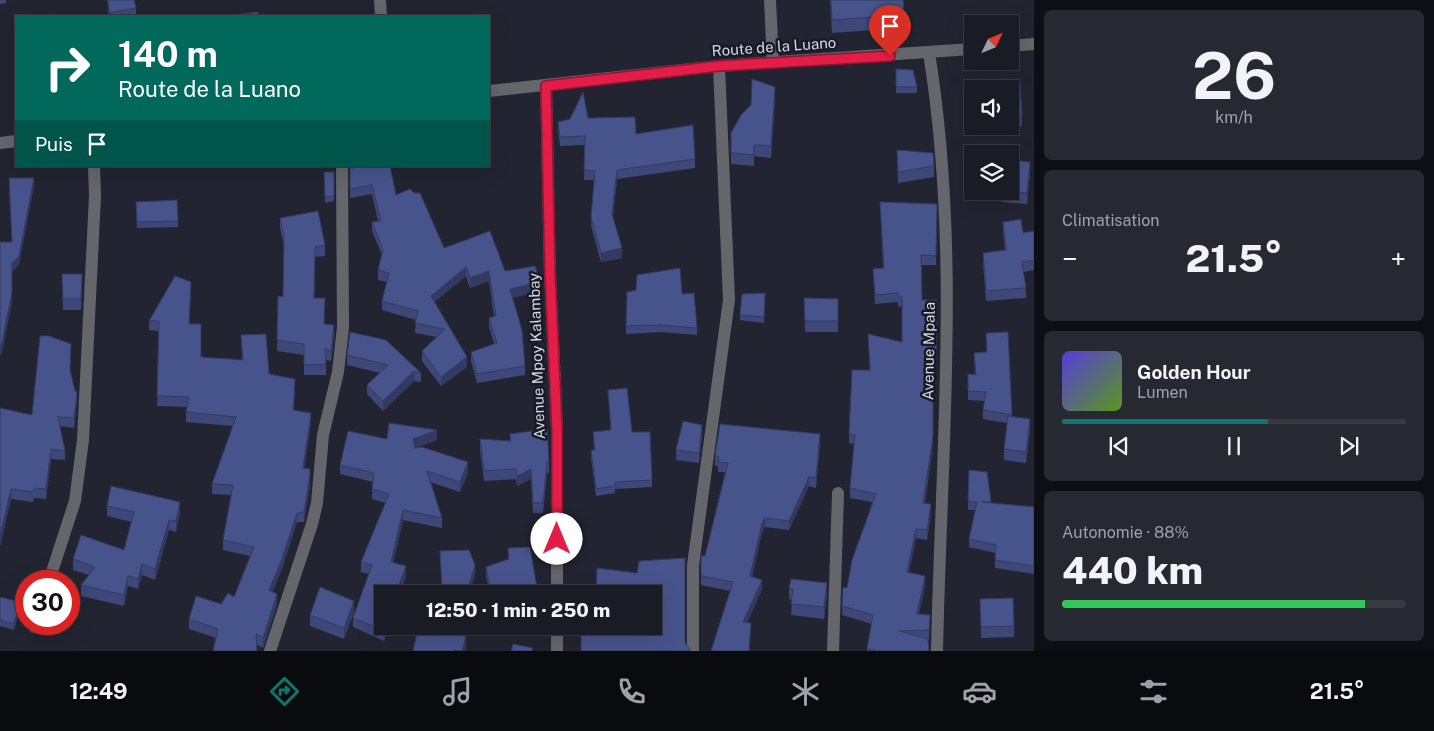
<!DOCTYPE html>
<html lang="fr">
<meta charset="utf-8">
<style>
body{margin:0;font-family:"Public Sans",sans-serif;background:#272932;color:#f1f3f6;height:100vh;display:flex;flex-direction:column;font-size:19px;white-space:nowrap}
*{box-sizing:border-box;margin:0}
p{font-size:16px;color:#9fa1a7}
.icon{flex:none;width:28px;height:28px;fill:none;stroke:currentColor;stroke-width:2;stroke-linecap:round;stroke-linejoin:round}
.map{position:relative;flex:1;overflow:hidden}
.panel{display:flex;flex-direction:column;gap:10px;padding:10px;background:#0e0f14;width:400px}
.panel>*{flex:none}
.guide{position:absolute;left:15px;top:15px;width:475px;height:152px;border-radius:0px;box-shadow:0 5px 20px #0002,0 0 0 1px #383a42;background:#00695c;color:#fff;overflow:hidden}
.needle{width:32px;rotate:47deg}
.fabs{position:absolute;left:964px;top:15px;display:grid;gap:10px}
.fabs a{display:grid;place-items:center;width:55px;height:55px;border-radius:0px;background:#1a1c25;box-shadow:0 5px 20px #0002,0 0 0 1px #383a42;font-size:25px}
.speed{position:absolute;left:15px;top:570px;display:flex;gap:10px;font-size:25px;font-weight:700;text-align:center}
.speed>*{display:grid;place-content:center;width:65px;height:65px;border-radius:50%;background:#1a1c25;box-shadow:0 5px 20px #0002,0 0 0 1px #383a42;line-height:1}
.speed .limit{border:8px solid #d22;background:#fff;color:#111}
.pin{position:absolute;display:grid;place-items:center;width:42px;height:42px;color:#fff;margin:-51px -21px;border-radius:50% 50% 50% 0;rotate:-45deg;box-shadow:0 0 5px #0007}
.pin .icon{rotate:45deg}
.me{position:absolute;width:55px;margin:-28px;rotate:0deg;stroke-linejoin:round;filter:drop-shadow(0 0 4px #0008)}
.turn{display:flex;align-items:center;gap:18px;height:105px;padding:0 20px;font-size:22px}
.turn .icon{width:65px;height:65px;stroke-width:2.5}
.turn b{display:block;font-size:35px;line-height:42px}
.then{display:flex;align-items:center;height:48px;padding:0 20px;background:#0003;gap:10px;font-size:19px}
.big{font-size:38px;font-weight:800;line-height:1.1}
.panel .card{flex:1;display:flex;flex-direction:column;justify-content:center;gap:8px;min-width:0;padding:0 18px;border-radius:8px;background:#272932}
.panel .dial{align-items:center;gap:0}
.dial b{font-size:65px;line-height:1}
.song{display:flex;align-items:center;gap:15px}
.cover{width:60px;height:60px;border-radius:8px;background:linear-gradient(135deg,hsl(250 70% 55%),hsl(90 70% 35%))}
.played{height:5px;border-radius:2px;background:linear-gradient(90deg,#0f766e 60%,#383a42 60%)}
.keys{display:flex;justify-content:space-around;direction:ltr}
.heat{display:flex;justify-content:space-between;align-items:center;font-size:28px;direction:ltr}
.charge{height:8px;border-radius:4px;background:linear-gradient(90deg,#34c759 88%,#383a42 0)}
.trip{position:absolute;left:374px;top:585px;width:288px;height:50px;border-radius:0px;background:#1a1c25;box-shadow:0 5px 20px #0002,0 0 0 1px #383a42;font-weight:800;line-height:50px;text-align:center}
.tabs{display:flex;height:80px;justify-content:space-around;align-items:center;background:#0a0b0f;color:#9fa1a7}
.tabs .icon{width:35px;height:35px}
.tabs .selected{color:#0f766e}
.tabs b{font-size:22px;color:#f1f3f6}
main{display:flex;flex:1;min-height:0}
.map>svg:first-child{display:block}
</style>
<main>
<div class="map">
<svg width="1034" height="651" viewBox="0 0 1034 651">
<rect width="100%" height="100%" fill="#222531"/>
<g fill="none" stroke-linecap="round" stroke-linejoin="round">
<path stroke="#64666c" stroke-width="12" d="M380,0L381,16
M770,0L773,63
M1010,46L1034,44
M929,53C961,250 941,452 937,651
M546,86L550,274L557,429V594
M489,91L719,66L972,49
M0,143L16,141
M49,581L75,501L83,440L95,196L94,166
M557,626V651
M34,627L35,624
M270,651L312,524L317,503L323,435L338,372L343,327L342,166
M693,651V565L729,300L719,66
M833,651L838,493"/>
</g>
<path fill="#3d4778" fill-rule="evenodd" d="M0,0H6V3L0,4Z
M107,0H134L136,8V14L121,16H109Z
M830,0H903L904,22L889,23L888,29L832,33Z
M896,69L917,87V93H896Z
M981,81V85L1020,84L1022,126L968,130L964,92V83ZM972,89H1010V126H972Z
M775,98L771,158L754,156V166L731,164V133Z
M588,118L636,134L695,159V168L617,179L613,216L622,258L601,262L591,226L594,180H584L585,145L560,146L558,131V122Z
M897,150L934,166V177L898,183Z
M352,166H390L396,195L444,248L505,271L540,291L512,298L525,366V375L477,383L471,361V352L494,344L489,327V318L494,316L489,281L470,288L466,276L434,302L467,367L441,386L422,361V351L437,337L415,333L416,320L382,310V301L387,282L378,280V270L382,255L372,231V222L378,221L372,194L350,198V168H352Z
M334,172V201L325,203L324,178Z
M1030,173L1027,204L1002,202V191H1010Z
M880,202L937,204L936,265H921L922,300L936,363L928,398L933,445L925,503L931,513L927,540L916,538L909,572L925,585L919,614L930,615L929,640H928L929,651H867L872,624L842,615L843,587L847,588L872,502L850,498V488L854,444L849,443V434L869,370L902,342V306L898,307V302L875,304L873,269L883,268Z
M136,208L178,221V227L137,228Z
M280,218L325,245V256L315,257L314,298L324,324L334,336L331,361L326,360V375H304V355L277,351L278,296L283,297L284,246L280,228Z
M1003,222L1023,233L1034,231V270L1023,272L1026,288V298L986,301L983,263V253L1005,250L1003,232Z
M62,274L82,285L81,310H63Z
M191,291L189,324L201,357L242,360L241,335L269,374L295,389L294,410L311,422L304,469L310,485L304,522H297L282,569L272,592L277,604L263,648L256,644L216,638L189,629V619L221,604L234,597L250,556L223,550V540L231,495L212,494V484L233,426L186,422V412L187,407L157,406L159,331L149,330V321Z
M765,293L764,323L740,320V315Z
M682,294L697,328V335L661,332L626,334V326Z
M804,298L838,299V332H805Z
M1008,332L1012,417L1030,431L1026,463L1004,460V449L1007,423L983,419V410L985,401L968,400V374L975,375L974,353L986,352Z
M347,355L421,373V382L414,381L383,411L367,394V385L380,373L347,365Z
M70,371L77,401L74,428L60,426L65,451V460L51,459L46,499L34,498L33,502L11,499L0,546V408L32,415Z
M608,390L632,432L652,480V487L615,489V493L596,496L591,458V450H594L593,432L611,430Z
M510,434L549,462V473H547L543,513H533L531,479L517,486L516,479L484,481L480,450V439L510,441Z
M702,435L699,463L676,460V450Z
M387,439L437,440L415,448L468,472L460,492L430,482L442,518V528L403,520L393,563L406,576L384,641L353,627V618L369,574L361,572V562L386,503L372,499V489L373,482L340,474V465Z
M820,443L816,488L809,486L789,530L765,527L762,532L752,577L762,589L747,623L751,633L730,591L701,585V556H705L725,472H718V466H715V456Z
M969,470L987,472L991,503L1034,507V574L995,568V553L969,547V539L975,510H968Z
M107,506L180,513L176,532L169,530L155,580L142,575L138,589L128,586L124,606L81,596V585L89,575L73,570V559L124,550L132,522L107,516Z
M508,548L538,594H490L486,576V567L508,559Z
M440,551L475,575L469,594H442Z
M789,588L827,594L824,619L791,615L792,600L789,599Z
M0,597L20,608L14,630L0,626Z
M980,599L1014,626V637L981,638Z
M354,612L344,639L310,626V615Z"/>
<path fill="#323a61" d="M889,10V23L888,29V16Z
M775,87V98L771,158V146Z
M1030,162V173L1027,204V193Z
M617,170V179L612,223V214Z
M34,178V187L19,265L12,272V263Z
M622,248V258L601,262V253Z
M466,267V276L431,305V296Z
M489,271V281L470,288V278Z
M540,282V291L510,298V289Z
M12,292V302L2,353L0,356V346Z
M937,300L936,363L926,408V398Z
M334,325V336L331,361V351Z
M467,357V367L441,386V377Z
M414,371V381L383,411V401Z
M77,392V401L74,428V418Z
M933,399V445L923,512V503Z
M311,413V422L303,478V468Z
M1030,419V431L1026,463V452Z
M702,425V435L699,463V453Z
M437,430V440L413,449V439Z
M820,434V443L816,488V478Z
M51,449V459L46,499V489Z
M468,462V472L460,492V482Z
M547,462V473L543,513V503Z
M531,469V479L517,486V476Z
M310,475V485L304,522V512Z
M809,477V486L789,530V521Z
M11,489V499L0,546V536Z
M180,502V513L176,532V521Z
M931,504V513L927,540V530Z
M403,510V520L391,572V562Z
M297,513V522L282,569L269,600V590Z
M765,518V527L762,532L750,586V576L762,523Z
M169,520V530L155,580V569Z
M916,529V538L907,581V572Z
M142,564V575L138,589V579Z
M475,565V575L469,594H466Z
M406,566V576L400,594H396Z
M128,576V586L124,606V595Z
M925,576V585L917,623V614Z
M762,580V589L743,631V622Z
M827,583V594L824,619V607Z
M277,594V604L263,648V638Z
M354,601V612L344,639V628Z
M20,602V608L14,630V624Z
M385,626H389L384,641V631Z
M457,626H460L456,642V632Z
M466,637V647L465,651H462Z"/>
<path fill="#47538b" stroke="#323a61" d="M108,0H134L136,8L109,13Z
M831,0H903L904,9L889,10L888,16L832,20Z
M258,12V16H226Z
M54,14L55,16H41Z
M896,69L913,70L917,87H896Z
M752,79L775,87L771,146L754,145V155L731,153V133L741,115L751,105Z
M981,81V85L1020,84L1022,116L1010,117V89H972V120H968L964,83Z
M583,92L588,118L635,117L636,134L693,125L695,159L617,170L612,214L622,248L601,253L591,217L595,171L584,170L585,136L560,137L558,122L570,119Z
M897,150L933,153L934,166L898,172Z
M1010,160L1030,162L1027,193L1008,191H1010Z
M353,166H390L396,195L410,189L414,193H420L444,248L490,231L505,271L535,266L540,282L510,289L522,330L525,366L477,374L471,352L497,343L489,318L496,316L489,271L470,278L466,267L431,296L467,357L441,377L422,351L445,329L415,323L418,311L382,301L389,273L378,270L383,250L372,222L381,221L372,185L350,189V168H354Z
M324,172H334V196L325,197Z
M9,178H34L19,256L12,263V292L2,343L0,346V242H12Z
M177,200L178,221L137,222L136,202Z
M880,202L937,204L936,256L921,255L922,300H937L936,354L926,398L933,399V436L923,503L931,504L927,530L916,529L907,572L925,576L917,614L930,615L929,630L899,631L928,639L929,651H875V650L867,649L873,615L842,606L843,587L847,588L852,560L876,494L850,488L855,435L849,434L852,370H870L868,334L902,342V297H898V293L875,295L873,269L884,268Z
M318,211L325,245L315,247L314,298H325L324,324L334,325L331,351L325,349L326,364L304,365V344L277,340L278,296L283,297L284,236L280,218Z
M1021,219L1023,233L1034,231V260L1022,262L1026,288L986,291L983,253L1006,250L1003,222Z
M680,268L682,294L694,293L697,328L661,325L626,326L627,292L636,290L637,275Z
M62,274H82L81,299H63Z
M175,276L191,282L189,324H201V357L243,360L241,335L266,334L269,374L295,379L293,410L311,413L303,468L310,469V475L304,512L297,513L282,559L269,590L277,594L263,638L256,634L257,651H213L218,629L189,619L196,596L221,604L228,593L234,597L254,547L223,540L233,485L212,484L236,417L186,412L189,397L157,396L159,321H149Z
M765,293L764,317L740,315L742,294Z
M804,298L838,299V321H805Z
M350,332L386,340L421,373L414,371L383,401L367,385L388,365L347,355Z
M1008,332L1012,415L983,410L986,392L968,391V374L976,375L974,353L987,352L986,333Z
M40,336H49L71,344L70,370L75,391L77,392L74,418L58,417L65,451L51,449L46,489L34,488L33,492L11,489L0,536V408L32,415Z
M627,388L632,432H650L652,480L615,482V486L596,489L591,450H595L593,432L611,430L608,390Z
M1008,416L1030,419L1026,452L1004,449Z
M683,421L702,425L699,453L676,450Z
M389,423L437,430L413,439L415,448L422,447L468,462L460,482L427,471L442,518L403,510L391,562L406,566L396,594H382V626H385L384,631L353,618L372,565L361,562L389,494L372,489L374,473L340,465L348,431L387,439Z
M720,424L820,434L816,478L809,477L789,521L765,518L762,523L750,576L762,580L743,622L751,623L749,651H711L733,582L701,576V556H705L728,463L718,462L719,457L715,456Z
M547,429L549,462H547L543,503H533L531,469L517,476L516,469L484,471L480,439L511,441L510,434Z
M969,470L987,472L991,502H982L1034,507V566L995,560L996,545L969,539L977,502H968Z
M111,486L180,502L176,521L169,520L155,569L142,564L138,579L128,576L124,595L81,585L95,567L73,559L81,535L124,550L134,512L107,506Z
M530,547L538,594H491L486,567L509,559L508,548Z
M469,550L475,565L466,594H446L447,590L442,589L440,551Z
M685,558V642L690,650V651H581V633L592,636L593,626H652V594H596L597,568L637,573L639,561Z
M791,579L827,583L824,607L791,604L793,589L789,588Z
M320,587L354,601L344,628L310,615Z
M0,597L20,602L14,624L0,620Z
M1013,598L1014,626L981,627L980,599Z
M439,626H457L456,632L466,637L462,651L455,650V651H413L418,629L433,636L434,631L438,632Z
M513,644L533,648L532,651H511Z"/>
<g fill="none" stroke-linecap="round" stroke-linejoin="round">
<g stroke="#92132f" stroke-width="12">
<path id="route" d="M557,539V429L550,274L546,86L719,66L890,56"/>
</g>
<use href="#route" stroke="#e11d48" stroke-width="9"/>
</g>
<g text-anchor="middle" stroke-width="5" stroke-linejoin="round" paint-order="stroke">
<g font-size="15" fill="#d6d8e0" stroke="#181b27">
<text transform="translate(774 47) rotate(-4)" y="5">Route de la Luano</text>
<text transform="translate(929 351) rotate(-89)" y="5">Avenue Mpala</text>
<text transform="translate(537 356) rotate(-92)" y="5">Avenue Mpoy Kalambay</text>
</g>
</g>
</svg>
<div class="fabs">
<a><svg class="needle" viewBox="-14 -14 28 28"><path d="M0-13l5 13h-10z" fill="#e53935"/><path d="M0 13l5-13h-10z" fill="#9fa1a7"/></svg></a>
<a><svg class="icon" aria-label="sound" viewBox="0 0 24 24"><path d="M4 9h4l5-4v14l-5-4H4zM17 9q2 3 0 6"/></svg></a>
<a><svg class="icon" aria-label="layers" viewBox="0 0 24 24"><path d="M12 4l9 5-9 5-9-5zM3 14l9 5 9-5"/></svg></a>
</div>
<div class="speed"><div class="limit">30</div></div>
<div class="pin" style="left:890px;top:56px;background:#d93025"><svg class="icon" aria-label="arrive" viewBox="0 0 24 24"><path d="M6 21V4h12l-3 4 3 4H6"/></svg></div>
<svg class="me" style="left:557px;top:539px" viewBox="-20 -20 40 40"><circle r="19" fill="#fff"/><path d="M0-13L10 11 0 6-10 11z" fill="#e11d48"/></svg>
<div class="trip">12:50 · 1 min · 250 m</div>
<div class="guide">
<div class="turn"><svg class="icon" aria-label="right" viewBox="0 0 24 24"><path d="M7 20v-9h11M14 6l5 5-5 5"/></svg><div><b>140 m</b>Route de la Luano</div></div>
<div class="then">Puis<svg class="icon" aria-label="arrive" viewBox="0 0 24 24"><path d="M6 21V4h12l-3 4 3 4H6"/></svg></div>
</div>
</div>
<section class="panel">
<div class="card dial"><b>26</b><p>km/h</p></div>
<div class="card"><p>Climatisation</p>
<div class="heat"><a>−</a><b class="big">21.5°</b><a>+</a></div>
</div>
<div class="card">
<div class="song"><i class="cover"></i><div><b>Golden Hour</b><p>Lumen</p></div></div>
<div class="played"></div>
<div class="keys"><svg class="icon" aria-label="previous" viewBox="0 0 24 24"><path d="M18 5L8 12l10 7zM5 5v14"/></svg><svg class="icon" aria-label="pause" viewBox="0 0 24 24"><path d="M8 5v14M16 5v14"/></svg><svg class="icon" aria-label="next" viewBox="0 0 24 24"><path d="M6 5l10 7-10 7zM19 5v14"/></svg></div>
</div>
<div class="card"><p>Autonomie · 88%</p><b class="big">440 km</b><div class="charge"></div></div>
</section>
</main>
<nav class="tabs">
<b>12:49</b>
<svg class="icon selected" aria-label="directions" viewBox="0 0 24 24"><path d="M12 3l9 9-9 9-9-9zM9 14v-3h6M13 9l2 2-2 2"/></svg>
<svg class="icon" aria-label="music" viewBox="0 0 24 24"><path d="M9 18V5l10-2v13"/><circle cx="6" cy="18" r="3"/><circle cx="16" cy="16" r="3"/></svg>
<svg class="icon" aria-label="phone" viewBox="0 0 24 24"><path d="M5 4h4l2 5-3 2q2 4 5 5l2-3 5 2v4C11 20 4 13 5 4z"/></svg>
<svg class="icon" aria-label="climate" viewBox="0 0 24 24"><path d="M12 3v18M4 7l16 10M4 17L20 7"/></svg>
<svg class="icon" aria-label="car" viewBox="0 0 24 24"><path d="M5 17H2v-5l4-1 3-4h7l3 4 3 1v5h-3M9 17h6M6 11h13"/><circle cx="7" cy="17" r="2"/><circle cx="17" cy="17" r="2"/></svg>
<svg class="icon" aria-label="filters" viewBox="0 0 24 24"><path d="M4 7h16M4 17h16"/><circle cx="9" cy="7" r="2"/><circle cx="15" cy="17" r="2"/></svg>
<b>21.5°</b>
</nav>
